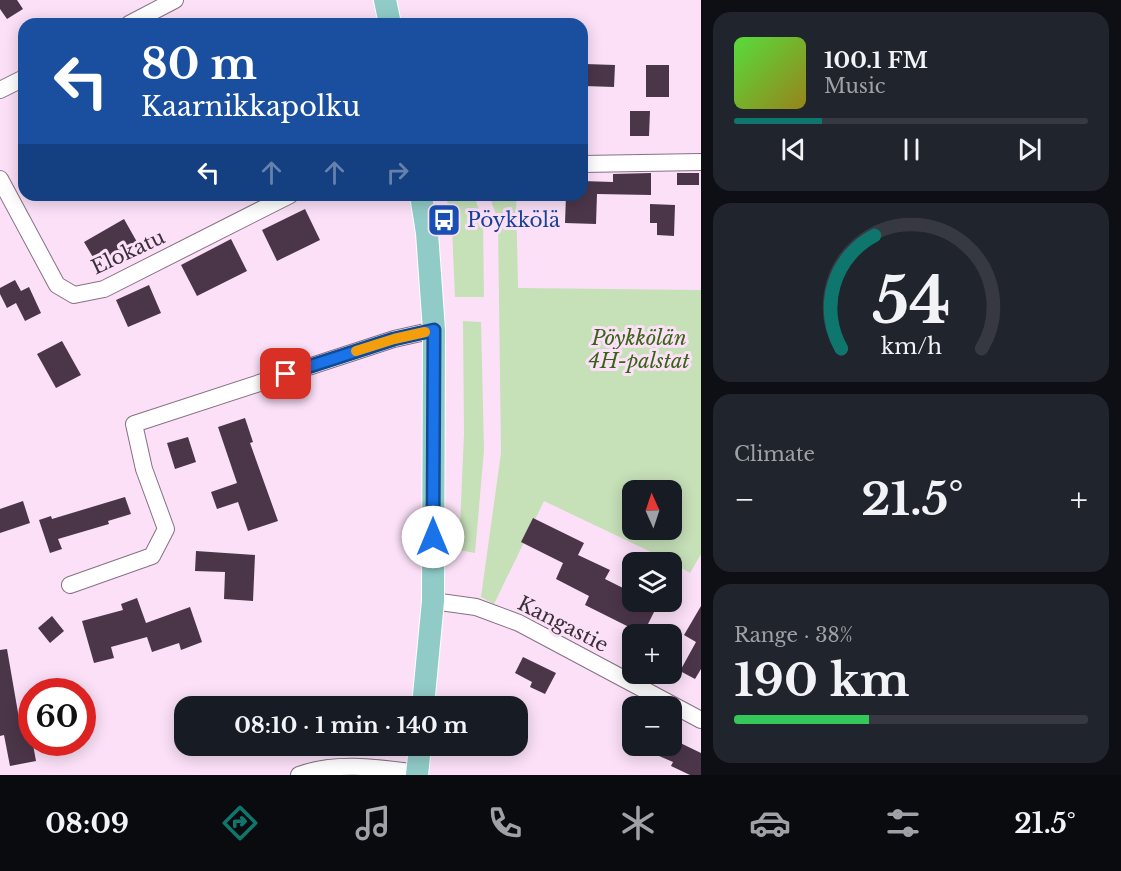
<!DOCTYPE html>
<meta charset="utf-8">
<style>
body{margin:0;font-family:"Libre Baskerville",serif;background:#20242c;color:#f1f3f6;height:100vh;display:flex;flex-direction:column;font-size:22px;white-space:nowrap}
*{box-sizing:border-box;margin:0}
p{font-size:20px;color:#9ea1a6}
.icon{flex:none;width:33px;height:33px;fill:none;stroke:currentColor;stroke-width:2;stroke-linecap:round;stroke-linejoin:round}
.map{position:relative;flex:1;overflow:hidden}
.panel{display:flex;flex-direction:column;gap:12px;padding:12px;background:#0d0f14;width:420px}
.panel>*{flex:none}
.hud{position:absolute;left:18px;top:18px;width:570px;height:183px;border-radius:18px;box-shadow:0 3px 15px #0003;background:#1a4fa0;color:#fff;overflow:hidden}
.needle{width:39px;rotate:357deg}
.tools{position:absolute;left:622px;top:480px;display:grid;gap:12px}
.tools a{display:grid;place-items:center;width:60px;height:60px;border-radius:12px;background:#171b24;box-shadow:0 3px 15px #0003;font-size:30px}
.speed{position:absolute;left:18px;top:678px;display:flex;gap:12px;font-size:30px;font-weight:700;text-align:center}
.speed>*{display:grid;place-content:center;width:78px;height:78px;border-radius:50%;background:#171b24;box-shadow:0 3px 15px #0003;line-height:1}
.speed .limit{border:9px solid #d22;background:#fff;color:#111}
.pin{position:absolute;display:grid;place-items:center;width:51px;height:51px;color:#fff;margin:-26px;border-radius:12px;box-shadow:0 3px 9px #0006}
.me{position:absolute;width:66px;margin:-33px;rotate:0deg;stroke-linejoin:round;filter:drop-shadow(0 0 4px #0008)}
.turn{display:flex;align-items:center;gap:21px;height:126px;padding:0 24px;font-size:27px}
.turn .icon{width:78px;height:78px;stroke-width:2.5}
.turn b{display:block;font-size:42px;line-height:51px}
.lanes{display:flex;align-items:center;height:57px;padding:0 24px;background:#0003;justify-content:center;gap:30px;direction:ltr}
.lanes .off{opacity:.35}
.big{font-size:45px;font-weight:700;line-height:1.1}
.panel .card{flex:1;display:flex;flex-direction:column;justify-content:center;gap:9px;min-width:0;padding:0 21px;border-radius:18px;background:#20242c}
.panel .dial{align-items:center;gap:0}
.dial svg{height:156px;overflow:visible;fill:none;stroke:#363941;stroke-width:7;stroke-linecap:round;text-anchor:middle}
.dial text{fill:#f1f3f6;stroke:none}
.song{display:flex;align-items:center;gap:18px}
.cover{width:72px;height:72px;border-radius:9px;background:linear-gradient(135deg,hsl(110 70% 55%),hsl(50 70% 35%))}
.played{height:6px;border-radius:3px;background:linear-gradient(90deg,#0f766e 25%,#363941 25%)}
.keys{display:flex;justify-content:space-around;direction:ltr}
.heat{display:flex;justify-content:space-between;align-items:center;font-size:33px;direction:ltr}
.charge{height:9px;border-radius:4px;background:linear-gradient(90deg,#34c759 38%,#363941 0)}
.trip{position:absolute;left:174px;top:696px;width:354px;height:60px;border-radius:18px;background:#171b24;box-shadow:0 3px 15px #0003;font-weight:700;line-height:60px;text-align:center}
.menu{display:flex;height:96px;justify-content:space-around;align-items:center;background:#090b0e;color:#9ea1a6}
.menu .icon{width:42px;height:42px}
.menu .active{color:#0f766e}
.menu b{font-size:27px;color:#f1f3f6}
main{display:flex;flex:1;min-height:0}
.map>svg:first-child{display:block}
</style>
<main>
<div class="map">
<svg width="701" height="775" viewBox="0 0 701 775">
<rect width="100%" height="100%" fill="#fbe0f8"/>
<path fill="#c6e0b8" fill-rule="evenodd" d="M446,195H474L483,222L484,297H455L452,228Z
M489,195H516L518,288L701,290V554L690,573L672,562L544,501L494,604L481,597L501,453L498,220ZM633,490H672V530H633Z
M463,321L481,322L484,450L475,553L459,550L464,434Z"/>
<path fill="#4b3649" d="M0,0H17L23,9L7,19L0,9Z
M585,64L615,65L614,87L584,86Z
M646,65H669V97H646Z
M630,111H650L649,136H630Z
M651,173V195L597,194L596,224L565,223L566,195H582V181L613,182V174Z
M677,173H699V185H677Z
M650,204L675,205L674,236L657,235V223H650Z
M305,209L320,240L277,261L262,230Z
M124,219L137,242L97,264L84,242Z
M231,239L247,271L197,296L181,265Z
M15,280L21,291L29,287L41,313L25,321L16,303L7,308L0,294V288Z
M149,285L161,313L128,327L116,300Z
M62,341L81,375L56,388L37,354Z
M245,418L253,442L250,443L278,521L248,531L238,502L217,509L211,492L237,483L218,427Z
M188,437L196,462L175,469L167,443Z
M125,497L131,514L108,521L109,524L58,539L62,549L50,553L39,520L51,516L52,519Z
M23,501L30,523L0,533V509Z
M533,518L584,543L578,555L610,570L605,579L633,593V602H659L643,634L585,605L589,596L556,579L563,563L521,542Z
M196,551L255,555L253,601L224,599L225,572L195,571Z
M137,598L146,623L190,607L202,642L181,650L179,643L152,652L147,637L111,647L114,658L94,663L82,621L123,610L121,604Z
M701,606V669L695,679L680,671L696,642L684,635Z
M52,616L64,631L50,643L38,628Z
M7,649L21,730L30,728L36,761L10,766L4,735L0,736V650Z
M523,657L556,673L545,694L530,687L532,682L515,673Z
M672,739L701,753V775H690L671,766L673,762L636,746H672Z"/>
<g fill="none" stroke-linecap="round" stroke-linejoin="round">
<g stroke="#877085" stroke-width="18">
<path id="minor" d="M129,24L175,0
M0,90L24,78
M582,164L701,162
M0,179L57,285L74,295L104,289L290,195
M70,585L152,556L166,529L144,469L134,424L394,339L434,330
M433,601L476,607L519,623L701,720
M299,775C336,761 380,768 417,773"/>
</g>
<g stroke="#fff" stroke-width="24">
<path id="major" d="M385,0L390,24
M421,195L427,233L434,330L433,601L423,706
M417,775L420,746"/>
</g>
<use href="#minor" stroke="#fff" stroke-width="16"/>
<use href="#major" stroke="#90cbc7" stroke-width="22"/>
</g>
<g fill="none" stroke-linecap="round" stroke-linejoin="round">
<g stroke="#114b97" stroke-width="15">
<path id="route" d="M286,374L394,339L434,330L433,537"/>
</g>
<use href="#route" stroke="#1a73e8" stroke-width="10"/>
<path stroke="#f59e0b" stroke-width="10" d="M356,351L394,339L425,332"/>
</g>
<defs>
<g id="bus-square" transform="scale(1.725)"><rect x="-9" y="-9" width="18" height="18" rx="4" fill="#1a4fb4" stroke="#fbe0f8"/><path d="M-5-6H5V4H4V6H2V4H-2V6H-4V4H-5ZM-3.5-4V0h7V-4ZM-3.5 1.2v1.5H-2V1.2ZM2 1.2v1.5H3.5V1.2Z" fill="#fff"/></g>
</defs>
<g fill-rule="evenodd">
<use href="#bus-square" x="444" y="220"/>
</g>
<g text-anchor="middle" stroke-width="6" stroke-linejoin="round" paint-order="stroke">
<g font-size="20" fill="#164399" stroke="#fbe0f8" text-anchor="start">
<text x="467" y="227">Pöykkölä</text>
</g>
<g font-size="20" fill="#3a3039" stroke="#fbe0f8">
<text transform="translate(128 252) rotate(-25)" y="7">Elokatu</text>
<text transform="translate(563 624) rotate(27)" y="7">Kangastie</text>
</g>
<g font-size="20" font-style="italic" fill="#376415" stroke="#fbe0f8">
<text x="639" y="345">Pöykkölän<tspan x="639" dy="23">4H-palstat</tspan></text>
</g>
</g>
</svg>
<div class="tools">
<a><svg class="needle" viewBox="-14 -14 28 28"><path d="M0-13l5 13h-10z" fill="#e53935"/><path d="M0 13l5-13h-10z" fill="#9ea1a6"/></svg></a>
<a><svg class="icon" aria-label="layers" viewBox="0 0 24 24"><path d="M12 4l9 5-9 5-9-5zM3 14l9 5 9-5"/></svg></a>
<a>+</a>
<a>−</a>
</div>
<div class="speed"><div class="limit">60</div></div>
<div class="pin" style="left:286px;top:374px;background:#d93025"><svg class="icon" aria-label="arrive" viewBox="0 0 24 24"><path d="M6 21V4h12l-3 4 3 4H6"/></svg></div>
<svg class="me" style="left:433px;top:537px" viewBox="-20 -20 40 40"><circle r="19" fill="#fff"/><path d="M0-13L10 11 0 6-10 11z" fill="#1a73e8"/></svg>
<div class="trip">08:10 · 1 min · 140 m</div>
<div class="hud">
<div class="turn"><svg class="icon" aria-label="left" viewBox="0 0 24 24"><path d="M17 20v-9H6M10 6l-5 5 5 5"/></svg><div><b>80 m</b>Kaarnikkapolku</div></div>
<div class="lanes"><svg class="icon" aria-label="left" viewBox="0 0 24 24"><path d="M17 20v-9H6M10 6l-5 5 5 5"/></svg><svg class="icon off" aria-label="ahead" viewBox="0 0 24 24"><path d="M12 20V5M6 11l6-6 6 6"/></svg><svg class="icon off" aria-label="ahead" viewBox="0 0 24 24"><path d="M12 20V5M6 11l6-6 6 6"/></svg><svg class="icon off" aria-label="right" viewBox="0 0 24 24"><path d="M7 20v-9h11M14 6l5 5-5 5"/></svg></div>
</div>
</div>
<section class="panel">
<div class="card">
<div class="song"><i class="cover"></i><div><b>100.1 FM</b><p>Music</p></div></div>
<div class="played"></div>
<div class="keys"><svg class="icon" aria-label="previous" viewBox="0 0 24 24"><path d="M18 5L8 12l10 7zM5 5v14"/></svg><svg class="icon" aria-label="pause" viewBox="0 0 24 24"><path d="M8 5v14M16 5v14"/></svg><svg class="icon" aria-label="next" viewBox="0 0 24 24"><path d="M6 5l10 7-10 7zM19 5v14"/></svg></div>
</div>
<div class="card dial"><svg viewBox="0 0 100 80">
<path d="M14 69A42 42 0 1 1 86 69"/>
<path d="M14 69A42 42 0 0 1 31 11" stroke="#0f766e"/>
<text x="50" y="56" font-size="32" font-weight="700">54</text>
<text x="50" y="72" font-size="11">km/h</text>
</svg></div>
<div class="card"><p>Climate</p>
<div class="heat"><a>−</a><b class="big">21.5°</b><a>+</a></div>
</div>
<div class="card"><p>Range · 38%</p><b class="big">190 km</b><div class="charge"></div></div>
</section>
</main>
<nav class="menu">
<b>08:09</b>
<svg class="icon active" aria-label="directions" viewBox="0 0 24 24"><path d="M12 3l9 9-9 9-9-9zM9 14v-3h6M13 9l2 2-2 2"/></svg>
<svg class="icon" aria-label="music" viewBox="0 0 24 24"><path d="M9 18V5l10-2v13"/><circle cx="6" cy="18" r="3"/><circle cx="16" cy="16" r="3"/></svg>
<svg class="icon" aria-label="phone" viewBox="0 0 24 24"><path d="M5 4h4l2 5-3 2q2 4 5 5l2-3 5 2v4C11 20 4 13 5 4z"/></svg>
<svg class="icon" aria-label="climate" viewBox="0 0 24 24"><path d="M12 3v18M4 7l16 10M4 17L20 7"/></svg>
<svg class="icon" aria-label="car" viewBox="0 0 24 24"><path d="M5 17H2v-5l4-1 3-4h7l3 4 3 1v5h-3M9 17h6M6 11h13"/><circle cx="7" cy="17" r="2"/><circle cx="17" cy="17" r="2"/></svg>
<svg class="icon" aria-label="filters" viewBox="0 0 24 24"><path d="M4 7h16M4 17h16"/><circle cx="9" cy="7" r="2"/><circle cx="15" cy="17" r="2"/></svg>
<b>21.5°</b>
</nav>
